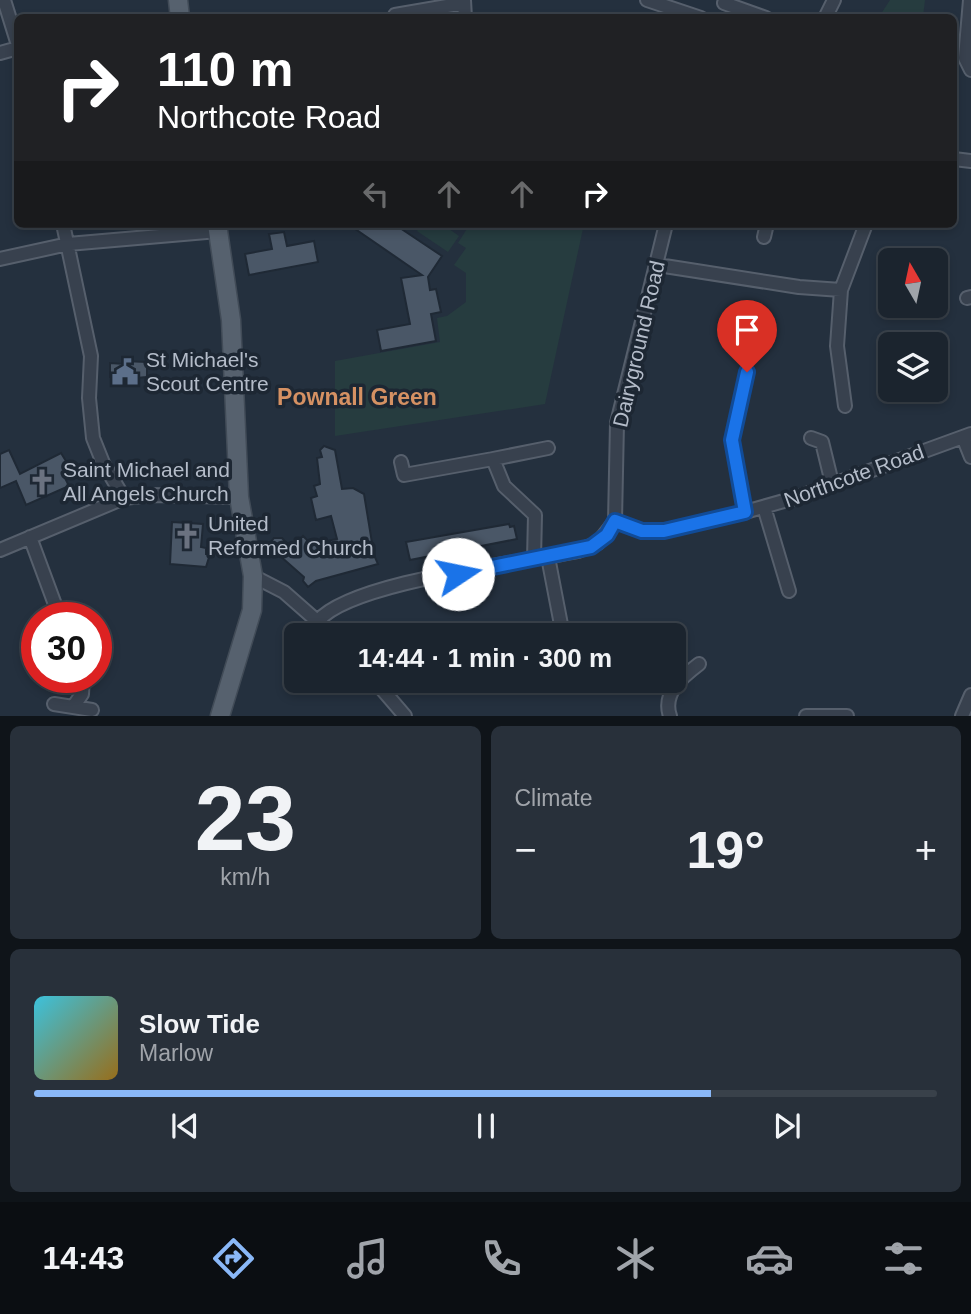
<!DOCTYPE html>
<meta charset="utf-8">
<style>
body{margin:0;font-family:Arial,sans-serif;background:#28303a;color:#f1f3f6;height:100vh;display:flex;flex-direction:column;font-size:26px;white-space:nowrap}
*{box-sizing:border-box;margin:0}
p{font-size:23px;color:#a0a4aa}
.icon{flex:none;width:38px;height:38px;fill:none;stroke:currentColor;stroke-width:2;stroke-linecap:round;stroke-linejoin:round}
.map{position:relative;height:716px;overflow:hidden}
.sheet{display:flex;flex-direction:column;gap:10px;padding:10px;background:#0f1419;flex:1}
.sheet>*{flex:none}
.banner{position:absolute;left:14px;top:14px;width:943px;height:214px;border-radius:10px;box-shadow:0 4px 10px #0003,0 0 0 2px #39414a;background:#202124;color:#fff;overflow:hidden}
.needle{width:46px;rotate:351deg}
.fabs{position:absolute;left:878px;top:248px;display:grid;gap:14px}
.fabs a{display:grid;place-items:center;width:70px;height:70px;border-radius:10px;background:#1b242e;box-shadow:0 4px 10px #0003,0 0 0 2px #39414a;font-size:35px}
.speed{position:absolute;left:21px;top:602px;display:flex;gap:14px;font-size:35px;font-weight:700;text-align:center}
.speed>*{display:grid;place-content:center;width:91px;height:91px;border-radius:50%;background:#1b242e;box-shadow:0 4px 10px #0003,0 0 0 2px #39414a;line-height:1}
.speed .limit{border:10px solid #d22;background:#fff;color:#111}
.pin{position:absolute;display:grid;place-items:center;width:60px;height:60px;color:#fff;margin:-72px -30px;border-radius:50% 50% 50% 0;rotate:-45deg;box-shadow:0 0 7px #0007}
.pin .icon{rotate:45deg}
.me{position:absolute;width:77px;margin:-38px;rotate:79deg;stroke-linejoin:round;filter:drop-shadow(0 0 5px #0008)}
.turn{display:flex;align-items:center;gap:24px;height:147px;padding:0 28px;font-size:32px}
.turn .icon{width:91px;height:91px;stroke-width:2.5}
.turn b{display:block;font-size:49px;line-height:60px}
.lanes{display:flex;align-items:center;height:66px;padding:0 28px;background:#0003;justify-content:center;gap:35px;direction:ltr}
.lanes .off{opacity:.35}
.big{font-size:52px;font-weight:700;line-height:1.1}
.sheet .widget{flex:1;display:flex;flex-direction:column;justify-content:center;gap:10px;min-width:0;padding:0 24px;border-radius:10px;background:#28303a}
.sheet .dial{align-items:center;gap:0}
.dial b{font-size:91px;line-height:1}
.song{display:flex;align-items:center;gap:21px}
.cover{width:84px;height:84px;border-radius:10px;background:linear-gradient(135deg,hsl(190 70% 55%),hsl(40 70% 35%))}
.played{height:7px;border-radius:4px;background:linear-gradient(90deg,#8ab8f8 75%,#39414a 75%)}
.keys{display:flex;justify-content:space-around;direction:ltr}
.heat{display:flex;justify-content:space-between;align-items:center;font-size:38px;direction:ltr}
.sheet .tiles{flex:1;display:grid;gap:10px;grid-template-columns:1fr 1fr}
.widget:last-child{grid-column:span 2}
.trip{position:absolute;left:284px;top:623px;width:402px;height:70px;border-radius:10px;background:#1b242e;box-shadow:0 4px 10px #0003,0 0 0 2px #39414a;font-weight:700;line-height:70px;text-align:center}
.tabs{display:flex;height:112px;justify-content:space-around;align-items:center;background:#0b0e12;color:#a0a4aa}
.tabs .icon{width:49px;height:49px}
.tabs .active{color:#8ab8f8}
.tabs b{font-size:32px;color:#f1f3f6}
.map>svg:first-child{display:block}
</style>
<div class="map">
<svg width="971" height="716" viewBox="0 0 971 716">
<rect width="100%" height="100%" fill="#24303e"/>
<path fill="#263c3f" d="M890,0H925L923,17H879Z
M422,224H442L459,236L448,252L417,231Z
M470,224H584L545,404L335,436V361L440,342L437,318L447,316L466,302V273L454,265L466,248L458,243Z"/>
<path fill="#4a5767" stroke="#1f2935" stroke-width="2" d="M348,224H394L442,256L428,277L430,290L436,289L441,312L431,314L436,341L381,351L377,330L410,324L401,278L422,275Z
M284,232L287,246L314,241L318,262L249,275L245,254L272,249L269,234Z
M124,361L147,362V377L114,380V377H110V363L124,364Z
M324,446L335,450L342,489L353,488L364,494L374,555L378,564L316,581L308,587L303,581L304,577L271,548L270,543L274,538H282L291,548L303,536L311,544L337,539L331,516L316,520L311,498L317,496L314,486L320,484L317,458L322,457L320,450Z
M9,450L20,474L61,453L74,474L65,478L69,486L26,505L16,481L0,488V454Z
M172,522L203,524L201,547L206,548V554H210L206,567L170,564Z
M509,524L510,527L514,526L517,539L410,560L406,542Z"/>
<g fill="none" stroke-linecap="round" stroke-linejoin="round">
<g stroke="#565f6c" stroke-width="16">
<path id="minor" d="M4,0L18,45
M464,0L465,18
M647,0L701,18
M970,0L965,58L971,70
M724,3L766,18
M395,15L464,3
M825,18L834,0
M0,53L18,48
M954,159L971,161
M63,224L91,356L89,398L93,438L103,463L124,498
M764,237L767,224
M0,259L68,244L218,231
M658,265L799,287L841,290
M967,298L971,297
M845,406L837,346L841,290L866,224
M963,437L971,457
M811,438L822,442L832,483
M401,462L404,475L493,459
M764,507L789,591
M745,512L732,441L747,372
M615,521L642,531H664L745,512L798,497L971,434
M30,537L60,618
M0,550L124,498L150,495L239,497
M548,557L563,635
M534,559L535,515L504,486L493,459L548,448
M253,576L284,592L333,635
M318,621C352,581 522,563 578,551L598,543L615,521L617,423L666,224
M375,681L405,716
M54,704L92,710
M73,707L82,694L83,677
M670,716C662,693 682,677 699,664
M806,716H847
M962,716L971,695"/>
</g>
<g stroke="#414b57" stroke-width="21">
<path id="primary" d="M178,0L180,18
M217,224L231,320L239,497L253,576L252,610L220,716"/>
</g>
<use href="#minor" stroke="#38414e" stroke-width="12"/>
<use href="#primary" stroke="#56616e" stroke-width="18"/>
</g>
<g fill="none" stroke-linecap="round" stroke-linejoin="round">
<g stroke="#114b97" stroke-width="18">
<path id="route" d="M458,574L591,547L607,535L615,521L642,531H664L745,512L732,440L747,372"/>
</g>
<use href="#route" stroke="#1a73e8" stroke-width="12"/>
</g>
<defs>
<g id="civic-bare" transform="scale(2.1)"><path d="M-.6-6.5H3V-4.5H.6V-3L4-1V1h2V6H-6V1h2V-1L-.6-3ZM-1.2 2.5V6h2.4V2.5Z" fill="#5c6f8a" stroke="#1d2733" stroke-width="2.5" paint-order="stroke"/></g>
<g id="church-bare" transform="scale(2.1)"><path d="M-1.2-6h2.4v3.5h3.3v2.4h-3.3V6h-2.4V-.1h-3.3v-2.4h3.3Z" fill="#6b7280" stroke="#1d2733" stroke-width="2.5" paint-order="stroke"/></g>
</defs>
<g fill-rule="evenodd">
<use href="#civic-bare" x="125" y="372"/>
<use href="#church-bare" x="42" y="482"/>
<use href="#church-bare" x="187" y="536"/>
</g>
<g text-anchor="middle" stroke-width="7" stroke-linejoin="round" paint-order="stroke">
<g font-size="21" fill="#b4bcc9" stroke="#1d2733">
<text transform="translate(639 344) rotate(-77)" y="7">Dairyground Road</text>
<text transform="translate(854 476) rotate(-20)" y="7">Northcote Road</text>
</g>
<g font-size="21" fill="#b4bcc9" stroke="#1d2733" text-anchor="start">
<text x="146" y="367">St Michael's<tspan x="146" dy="24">Scout Centre</tspan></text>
<text x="63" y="477">Saint Michael and<tspan x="63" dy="24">All Angels Church</tspan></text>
<text x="208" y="531">United<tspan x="208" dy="24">Reformed Church</tspan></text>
</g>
<g font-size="23" font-weight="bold" fill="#d59163" stroke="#1d2733">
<text x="357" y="405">Pownall Green</text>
</g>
</g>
</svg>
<div class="fabs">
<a><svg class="needle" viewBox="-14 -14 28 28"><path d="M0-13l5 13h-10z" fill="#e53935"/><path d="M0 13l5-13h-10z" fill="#a0a4aa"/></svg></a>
<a><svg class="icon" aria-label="layers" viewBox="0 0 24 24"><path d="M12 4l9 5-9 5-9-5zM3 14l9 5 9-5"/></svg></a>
</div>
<div class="speed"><div class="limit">30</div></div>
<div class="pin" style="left:747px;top:372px;background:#d93025"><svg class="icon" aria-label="arrive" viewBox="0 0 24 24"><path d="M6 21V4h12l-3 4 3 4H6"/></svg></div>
<svg class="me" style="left:458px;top:574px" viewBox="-20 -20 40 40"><circle r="19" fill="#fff"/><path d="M0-13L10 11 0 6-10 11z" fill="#1a73e8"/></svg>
<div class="trip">14:44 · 1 min · 300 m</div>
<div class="banner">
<div class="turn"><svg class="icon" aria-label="right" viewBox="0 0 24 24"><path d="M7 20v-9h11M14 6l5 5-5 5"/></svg><div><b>110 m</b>Northcote Road</div></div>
<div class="lanes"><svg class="icon off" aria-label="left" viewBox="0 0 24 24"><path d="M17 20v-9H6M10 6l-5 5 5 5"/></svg><svg class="icon off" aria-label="ahead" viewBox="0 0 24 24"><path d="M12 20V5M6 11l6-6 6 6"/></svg><svg class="icon off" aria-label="ahead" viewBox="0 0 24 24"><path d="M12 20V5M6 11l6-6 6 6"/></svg><svg class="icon" aria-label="right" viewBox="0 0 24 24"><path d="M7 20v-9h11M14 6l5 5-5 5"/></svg></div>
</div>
</div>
<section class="sheet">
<div class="tiles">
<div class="widget dial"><b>23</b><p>km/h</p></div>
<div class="widget"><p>Climate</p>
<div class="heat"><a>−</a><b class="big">19°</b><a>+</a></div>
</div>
<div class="widget">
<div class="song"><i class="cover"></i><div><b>Slow Tide</b><p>Marlow</p></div></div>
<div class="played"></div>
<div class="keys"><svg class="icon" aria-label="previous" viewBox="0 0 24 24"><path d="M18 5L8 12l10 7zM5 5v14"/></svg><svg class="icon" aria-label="pause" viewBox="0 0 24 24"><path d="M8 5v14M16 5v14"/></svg><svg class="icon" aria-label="next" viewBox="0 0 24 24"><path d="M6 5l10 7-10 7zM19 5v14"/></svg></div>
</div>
</div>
</section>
<nav class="tabs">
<b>14:43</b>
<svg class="icon active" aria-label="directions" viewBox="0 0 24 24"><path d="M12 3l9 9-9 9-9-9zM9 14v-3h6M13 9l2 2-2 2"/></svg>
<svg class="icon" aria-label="music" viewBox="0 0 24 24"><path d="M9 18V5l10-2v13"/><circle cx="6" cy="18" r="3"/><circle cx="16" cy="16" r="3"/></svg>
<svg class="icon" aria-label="phone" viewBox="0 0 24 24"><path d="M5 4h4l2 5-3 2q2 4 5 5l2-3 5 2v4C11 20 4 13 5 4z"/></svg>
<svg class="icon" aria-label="climate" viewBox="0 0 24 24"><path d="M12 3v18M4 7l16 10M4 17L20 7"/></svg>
<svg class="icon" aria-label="car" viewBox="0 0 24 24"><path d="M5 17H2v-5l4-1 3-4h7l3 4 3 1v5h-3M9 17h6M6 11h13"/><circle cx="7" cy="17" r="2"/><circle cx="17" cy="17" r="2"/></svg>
<svg class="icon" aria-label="filters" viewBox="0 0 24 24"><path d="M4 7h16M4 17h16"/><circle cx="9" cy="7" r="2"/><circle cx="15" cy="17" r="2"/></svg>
</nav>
